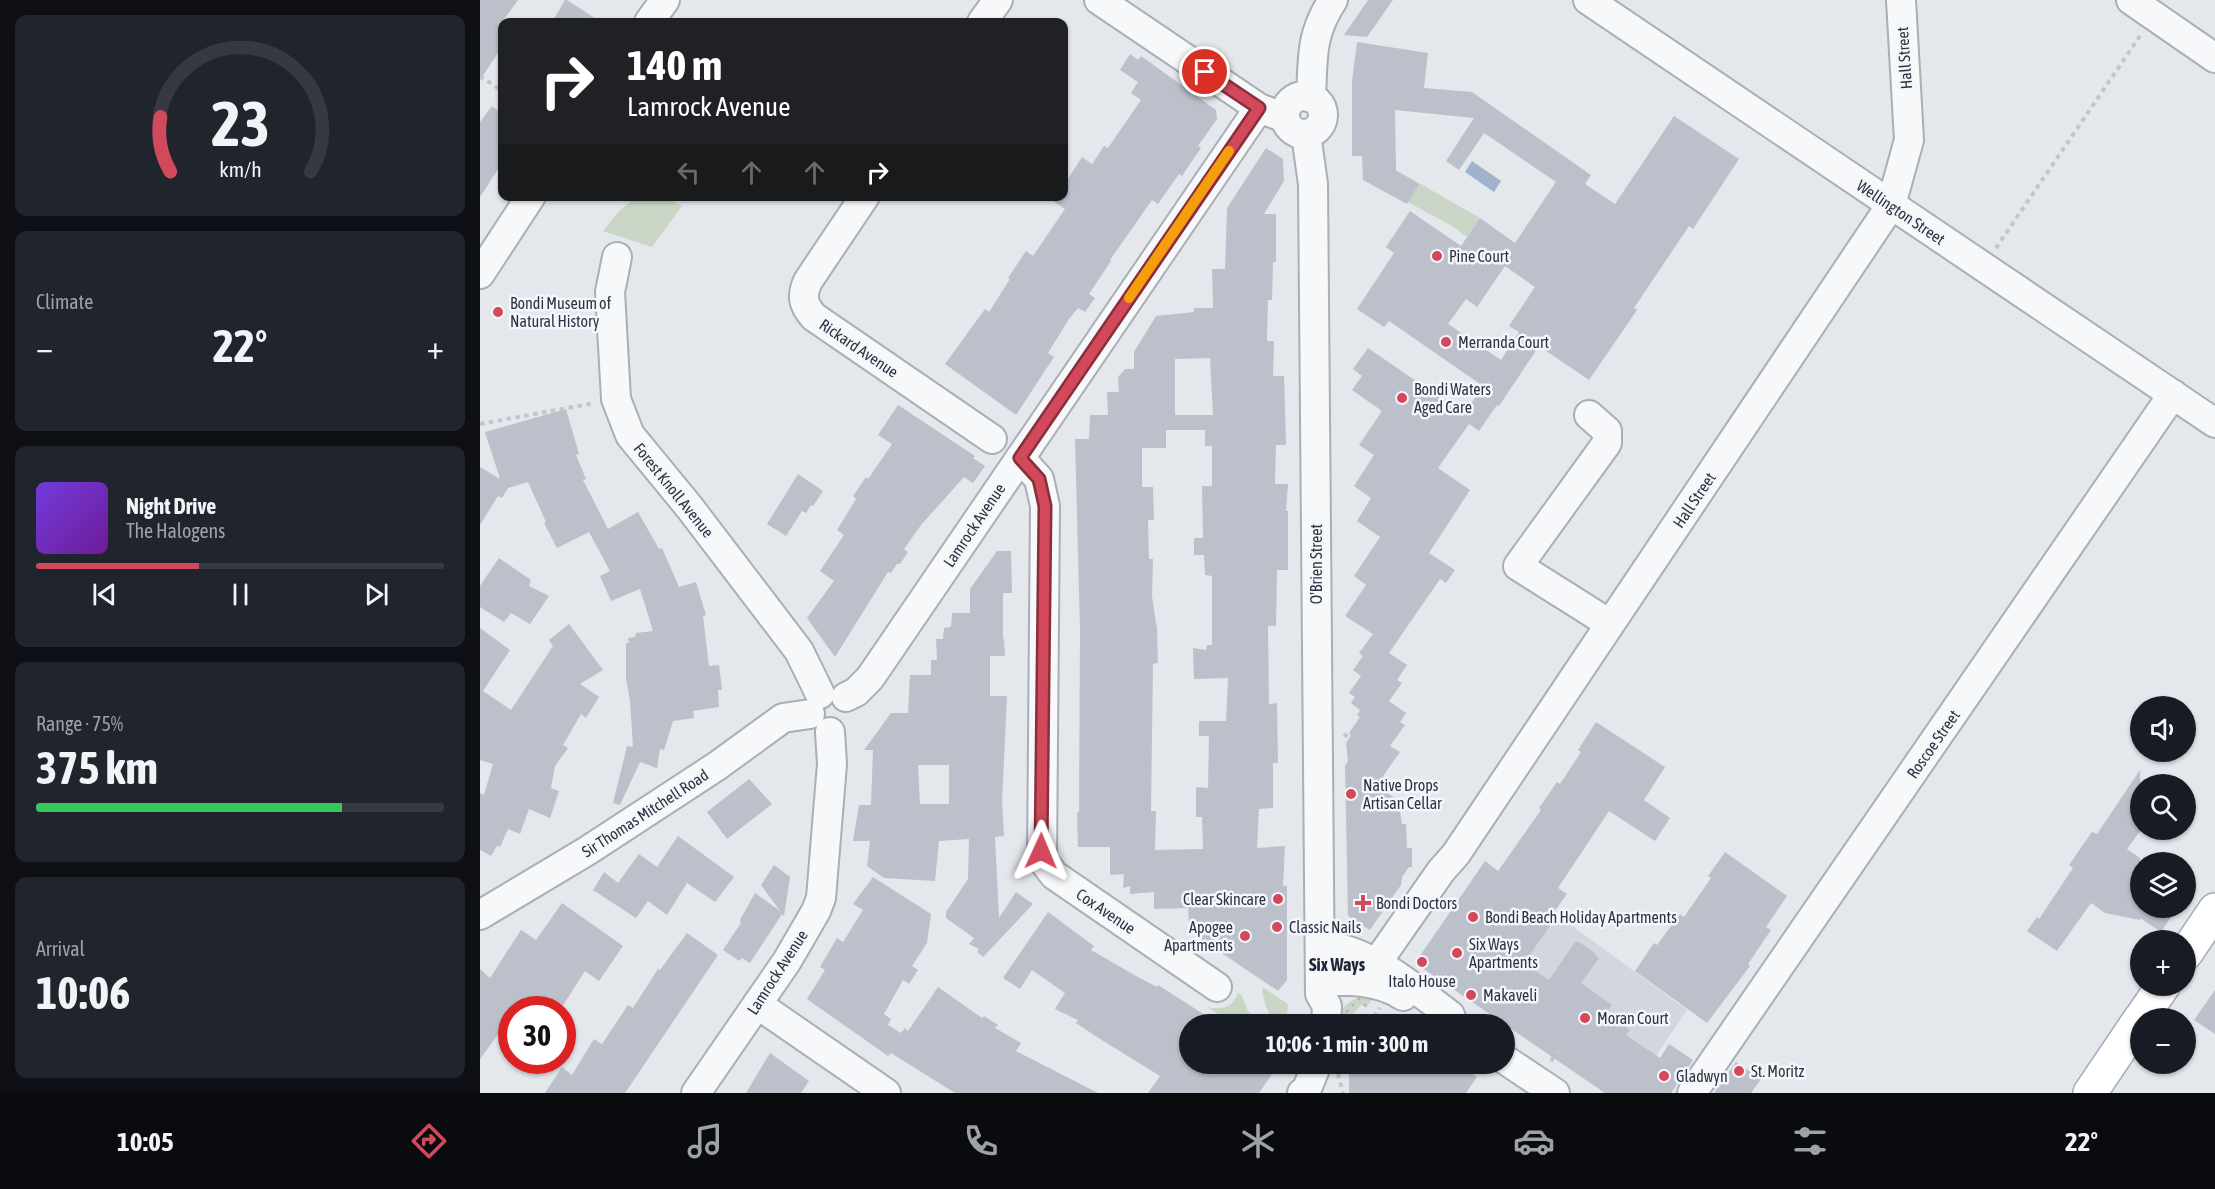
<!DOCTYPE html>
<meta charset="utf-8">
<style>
body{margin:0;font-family:"Asap Condensed",sans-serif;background:#20242c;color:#f1f3f6;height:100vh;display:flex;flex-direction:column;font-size:22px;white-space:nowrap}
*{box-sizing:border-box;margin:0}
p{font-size:20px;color:#9ea1a6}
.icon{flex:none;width:33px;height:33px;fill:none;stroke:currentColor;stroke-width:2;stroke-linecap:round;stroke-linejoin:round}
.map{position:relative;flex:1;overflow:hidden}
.panel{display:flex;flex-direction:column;gap:15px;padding:15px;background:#0d0f14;width:480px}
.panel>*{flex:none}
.guide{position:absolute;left:18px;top:18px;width:570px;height:183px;border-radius:12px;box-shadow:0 2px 4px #0004;background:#202124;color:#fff;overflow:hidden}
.controls{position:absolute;left:1650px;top:696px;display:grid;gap:12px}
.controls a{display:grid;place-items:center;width:66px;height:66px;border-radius:50%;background:#171b24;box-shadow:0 2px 4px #0004;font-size:30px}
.speed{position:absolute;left:18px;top:996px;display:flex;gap:12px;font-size:30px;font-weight:700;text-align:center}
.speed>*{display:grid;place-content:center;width:78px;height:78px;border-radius:50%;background:#171b24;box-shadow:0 2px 4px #0004;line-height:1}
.speed .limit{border:9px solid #d22;background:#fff;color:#111}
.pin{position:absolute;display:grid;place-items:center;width:51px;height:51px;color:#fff;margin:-26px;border:3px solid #fff;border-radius:50%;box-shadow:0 2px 6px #0007}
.me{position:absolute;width:66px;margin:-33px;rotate:1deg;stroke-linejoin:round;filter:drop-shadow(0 0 4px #0008)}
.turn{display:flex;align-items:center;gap:21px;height:126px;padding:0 30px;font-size:27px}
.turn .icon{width:78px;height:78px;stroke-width:2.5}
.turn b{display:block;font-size:42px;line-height:51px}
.lanes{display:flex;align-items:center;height:57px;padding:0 30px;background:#0003;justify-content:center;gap:30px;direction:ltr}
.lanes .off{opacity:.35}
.big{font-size:45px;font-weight:700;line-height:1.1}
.panel .card{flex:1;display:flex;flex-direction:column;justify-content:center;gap:9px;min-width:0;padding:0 21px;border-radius:12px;background:#20242c}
.panel .dial{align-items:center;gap:0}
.dial svg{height:156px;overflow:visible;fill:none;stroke:#363941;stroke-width:7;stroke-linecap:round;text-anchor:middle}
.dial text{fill:#f1f3f6;stroke:none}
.song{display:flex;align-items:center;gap:18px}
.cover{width:72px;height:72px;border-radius:9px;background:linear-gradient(135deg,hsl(260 70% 55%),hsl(280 70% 35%))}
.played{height:6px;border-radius:3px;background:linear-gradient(90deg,#d1495b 40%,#363941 40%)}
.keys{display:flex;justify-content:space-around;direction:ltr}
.heat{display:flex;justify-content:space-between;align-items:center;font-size:33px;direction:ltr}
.charge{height:9px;border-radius:4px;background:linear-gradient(90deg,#34c759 75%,#363941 0)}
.trip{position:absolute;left:699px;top:1014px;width:336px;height:60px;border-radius:30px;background:#171b24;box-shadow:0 2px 4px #0004;font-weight:700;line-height:60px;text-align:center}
.dock{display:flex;height:96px;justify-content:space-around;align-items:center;background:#090b0e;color:#9ea1a6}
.dock .icon{width:42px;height:42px}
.dock .current{color:#d1495b}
.dock b{font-size:27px;color:#f1f3f6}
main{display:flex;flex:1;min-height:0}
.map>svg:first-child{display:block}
</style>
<main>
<section class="panel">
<div class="card dial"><svg viewBox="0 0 100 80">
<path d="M14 69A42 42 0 1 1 86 69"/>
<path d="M14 69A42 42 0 0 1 9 41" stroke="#d1495b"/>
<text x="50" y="56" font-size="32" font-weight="700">23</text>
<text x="50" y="72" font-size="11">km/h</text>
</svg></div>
<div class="card"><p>Climate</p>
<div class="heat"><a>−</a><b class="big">22°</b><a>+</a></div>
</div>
<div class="card">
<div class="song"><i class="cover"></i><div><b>Night Drive</b><p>The Halogens</p></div></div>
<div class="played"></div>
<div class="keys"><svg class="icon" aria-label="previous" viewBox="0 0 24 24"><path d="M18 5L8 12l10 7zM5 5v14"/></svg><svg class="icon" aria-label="pause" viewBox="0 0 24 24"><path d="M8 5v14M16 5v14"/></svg><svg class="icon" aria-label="next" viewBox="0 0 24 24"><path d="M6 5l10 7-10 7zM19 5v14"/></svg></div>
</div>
<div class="card"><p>Range · 75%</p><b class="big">375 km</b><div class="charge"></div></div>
<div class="card"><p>Arrival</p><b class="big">10:06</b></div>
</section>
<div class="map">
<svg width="1735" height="1093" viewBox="0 0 1735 1093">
<defs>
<pattern id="garden-dots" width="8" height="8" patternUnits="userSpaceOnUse" patternTransform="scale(1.5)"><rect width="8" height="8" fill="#c9d6c5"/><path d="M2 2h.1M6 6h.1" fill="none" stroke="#adb8ab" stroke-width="1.8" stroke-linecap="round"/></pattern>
</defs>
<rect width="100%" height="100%" fill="#e4e7ec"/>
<path fill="#d2d6de" d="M1005,862L1207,1010L1151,1093H1125L972,988Z"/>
<path fill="#c9d6c5" d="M916,170L1000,218L987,237L972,226L911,193L910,172Z
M157,196L185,197L202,206L172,247L123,231L139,211Z
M782,987L808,1004L806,1024C788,1022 784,1003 782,987Z
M758,993L761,994L768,1011L778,1024H754L727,1007C743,1010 752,1008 758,993Z"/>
<path fill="url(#garden-dots)" d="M884,996H894L886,1008L881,1005L867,1020L866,1024H855C859,1008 869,1000 884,996Z"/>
<path fill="#9fb4cc" d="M992,161L1021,181L1014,192L985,172Z"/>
<path fill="#bbc0ca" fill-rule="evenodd" d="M0,0H38L22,22V47L0,80Z
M85,0H87L121,22H72Z
M888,0H913L887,37L864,35Z
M877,42L948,53L944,88L992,92L1111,175L1105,184L1135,204L1194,116L1259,159L1213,229L1209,226L1154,308L1157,310L1109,380L1059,346L1019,406L1017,405L999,431L989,424L958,468L990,490L949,553L975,570L966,583L960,579L909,653L927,665L917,680L922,683L909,701L926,713L920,722L925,725L910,746L920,752L903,776L904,791L918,800L922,824H926L927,848H932V867H929L922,877L921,885L890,930L868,916L865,766L868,761L866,743L871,735L869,733L880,717L877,715L880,710L871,703L875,697L869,693L881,676L873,670L883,656L879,653L893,634L865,616L886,585L874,576L900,537L877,521L891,498L874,486L894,455L879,445L902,411L872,390L882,376L873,369L888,348L984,414L1003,386L909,321L904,327L877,309L914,253L906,247L930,211L981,246L1000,218L1035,243L1076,182L1004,133L979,170L966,161L994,118L915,110L916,171L939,184L927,204L883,180L882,156H872V81ZM1025,266L1055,287L1029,326L1039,332L1021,360L968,324L986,299L997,307Z
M650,54L658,60L661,56L736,110L737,119L718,146L721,148L702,176L699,174L678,204L672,200L630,260L631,261L609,294L615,298L605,312L598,308L589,319L568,353L574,357L536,415L465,364L505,309L509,312L530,279L528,278L546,251L553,256L585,209L573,201L576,196H584V185L602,157L612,164L624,146L628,148L661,100L651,93L658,82L640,70Z
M12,106L22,114V163L0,197V122Z
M786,148L803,159L804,181L784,214H796V262H793L792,300H788L787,341H794L793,376H804L806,445H796L795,484H808L806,511H808V570H797L796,626H788L789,704L797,703L798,763H793V808L779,809L777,848L805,846L803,886H807V980L798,991L721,939L725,933L709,922L708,908L674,909V892L650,894V886L643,888L644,874L630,875V847H598L597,813L599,812L600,630L595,439H609L610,415H628L627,392H639L638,377L645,369H654V352L676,316L714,312V308H733L732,269H745L747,208ZM730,358L733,415H695V359ZM686,430H725V446H732V486H722L723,538H714V555H724L725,575L732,576V645H727L726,650L713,648L714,679L748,678L746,721H719V736H729L728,788L716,787V817H722L723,849L675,850L676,811H671L673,664L678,663L677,629L672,596L673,559H669L668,520H674L673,487H662V448H686Z
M418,405L495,456L493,458L505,466L493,483L484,477L441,525L424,549L428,552L420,564H417L411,573L408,572L355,657L327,618L354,581L340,571L364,535L357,530L376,499L373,496L386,477L388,479L412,444L398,435Z
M86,409L99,454L96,455L106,479L103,480L128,529L158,512L179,549L182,548L199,587L216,582L226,615L223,616L229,666L239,665L242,690H238L239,707L213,711L214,718L193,721L184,750L180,749L177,768L160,762L140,805L133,803L147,746L153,747L150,701L146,679V643H149L148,638L155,637L156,633L173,631L160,589L131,601L120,576L130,571L109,532L77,548L64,523L66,522L48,482L28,488L22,498L18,496L0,525V467L20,479L5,432Z
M318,474L343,491L333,506L331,505L326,513L322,511L306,536L287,524Z
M517,551H531L532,593H523V639H524L525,656H510V696H527L522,802L524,836L515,837L519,918L536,892L553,904L503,957L497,952L499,949L489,944L494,938L466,918V912L488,879L489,839L459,841L455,881L404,878L387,866L390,841H373L379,805H391L393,750H384L411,713H428L430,675H451V660H457L456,639H463L464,628L471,627L472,613H490V589ZM438,765H469V804H440Z
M19,558L51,580L49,586L69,596L50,624L31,613L24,622L0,607V586Z
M89,624L123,670L100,684L119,697L106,718L101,714L83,745L88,748L75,766L71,788L79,791L70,818L49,809L40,834L28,829L20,847L17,846L11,856L0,850V793L4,795L13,764L0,760V628L30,650L3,691L31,710L73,646L69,640Z
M1116,722L1185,767L1164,800L1190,818L1175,841L1129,811L1078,888L1087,894L1066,923L1070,926L1044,963L1069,980L1095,942H1099L1116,954L1115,955L1119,958L1101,983L1132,1005L1126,1014L1150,1030L1146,1035L1180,1058L1189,1044L1213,1060L1191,1093H1125L935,963L1005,861L1018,871L1061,810L1059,808L1077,782L1080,784L1101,752L1098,750Z
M1660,770L1661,830L1647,849L1660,858V908H1697L1681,932L1660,918V920L1625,913L1611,903L1577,951L1547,931L1557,917L1559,919L1593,868L1589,865L1612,832L1617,834Z
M269,779L292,804L247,839L227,812Z
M198,836L254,877L235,902L207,883L187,915L168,901L156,918L113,890L124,872L138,883L159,854L177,867Z
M1245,852L1307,896L1286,927L1291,930L1268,964L1270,966L1227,1023L1155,971L1174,943L1177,945L1200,914L1204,917L1231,878L1228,876Z
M294,865L310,877L304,916L302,914L270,963L262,958L259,961L243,950L261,923L260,920L275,893L300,911L281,885Z
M393,877L451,914L447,943L432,966L438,970L429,984L423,980L404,1014L411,1019L408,1025L421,1033L425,1028L428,1031L458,987L502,1018L504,1016L518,1025L515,1028L541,1043L536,1051L618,1093H475L411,1053L408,1056L327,999L345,970L340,967L357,938L363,942L383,910L373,904Z
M82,903L143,946L119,981L105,971L80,1010H32V1015L0,1059V969L10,978L41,930L56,940Z
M568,912L614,946L611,950L656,976L677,987L678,985L739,1024H710V1064H799L779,1093H668L680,1076L617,1037L596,1023L598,1020L575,1009L585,993L552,970L540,989L523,978Z
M207,933L238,955L145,1093H65L82,1067L92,1075L114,1039L122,1044L148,1005L153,1008L178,969L180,970Z
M1735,990V1034L1714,1020Z
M290,1053L329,1081L321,1093H266Z
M1256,1062L1281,1079L1271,1093H1234Z
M869,1064H977L997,1077L986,1093H869Z"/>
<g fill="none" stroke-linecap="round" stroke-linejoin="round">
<g stroke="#a9aeb7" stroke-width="32">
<path id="minor" d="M619,0L779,108L805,118
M1108,0L1735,423
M1651,0L1735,58
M169,22L185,0
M502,22L518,0
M805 115a19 19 0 1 1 38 0a19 19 0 1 1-38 0Z
M831,98C833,58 830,35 853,0
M826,134L833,184L840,994L847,1006L846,1024
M385,196L328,281C321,296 323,305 334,317L512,439
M137,257L130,292L136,399L150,435L210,508L319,651L340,694
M0,274L51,196
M1109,415L1127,431V443L1038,566L1130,624
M540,458L559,479L565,506L562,859L574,875L737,987
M366,697L376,692L390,678L779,108
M0,915L107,851L237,766L303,718L330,714
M840,945C890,949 931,986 970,1015L973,1024
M896,964L961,871L976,854L1411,205L1429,140L1421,0
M840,981C869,980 899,980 923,996
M277,1004L406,1093
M1024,1059L1075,1093
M216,1093L307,961L336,911L341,898L352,764L350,732
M822,1093L826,1091L837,1064
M1212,1093L1693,394"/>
</g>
<g stroke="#a3abb8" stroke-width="36">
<path id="major" d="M1706,953L1735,910
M1661,1018L1683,986
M1610,1093L1660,1019"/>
</g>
<path stroke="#c2c5cb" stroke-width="4" stroke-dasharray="4.5 4.5" stroke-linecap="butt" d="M0,76L22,91
M1516,248L1662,33
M0,424L115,403
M864,734L869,738
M889,1024L900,1008
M1025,1029L1026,1026
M1071,1061L1081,1046
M858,1074L863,1093"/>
<use href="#minor" stroke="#f7f8fa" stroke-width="28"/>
<use href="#major" stroke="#fff" stroke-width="33"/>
</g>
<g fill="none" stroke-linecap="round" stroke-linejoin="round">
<g stroke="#882f3b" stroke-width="15">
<path id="route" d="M561,851L565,506L559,479L540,458L779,108L725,72"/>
</g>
<use href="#route" stroke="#d1495b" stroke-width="10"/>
<path stroke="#f59e0b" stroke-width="10" d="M649,298L749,151"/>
</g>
<g fill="#d1495b" stroke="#f4f6f9" stroke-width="2">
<circle cx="957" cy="256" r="6"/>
<circle cx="18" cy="312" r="6"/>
<circle cx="966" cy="342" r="6"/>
<circle cx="922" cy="398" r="6"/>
<circle cx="871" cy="794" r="6"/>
<circle cx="798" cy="899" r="6"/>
<path d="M880 894h6v6h6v6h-6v6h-6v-6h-6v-6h6z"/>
<circle cx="993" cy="917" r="6"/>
<circle cx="797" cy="927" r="6"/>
<circle cx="765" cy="936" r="6"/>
<circle cx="977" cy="953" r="6"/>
<circle cx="942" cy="962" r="6"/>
<circle cx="991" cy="995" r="6"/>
<circle cx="1105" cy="1018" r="6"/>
<circle cx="1259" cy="1071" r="6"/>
<circle cx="1184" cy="1076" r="6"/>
</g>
<g text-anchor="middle" stroke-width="5" stroke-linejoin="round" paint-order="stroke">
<g font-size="16" fill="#2b3445" stroke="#f4f6f9">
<text transform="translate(1424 58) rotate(-94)" y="6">Hall Street</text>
<text transform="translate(1421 212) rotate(34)" y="6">Wellington Street</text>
<text transform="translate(379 348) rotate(34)" y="6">Rickard Avenue</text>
<text transform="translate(194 490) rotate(51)" y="6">Forest Knoll Avenue</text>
<text transform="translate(1214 500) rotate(-56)" y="6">Hall Street</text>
<text transform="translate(494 525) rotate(-56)" y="6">Lamrock Avenue</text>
<text transform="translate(836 564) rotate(-90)" y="6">O'Brien Street</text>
<text transform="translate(1453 744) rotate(-55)" y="6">Roscoe Street</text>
<text transform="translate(165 813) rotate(-33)" y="6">Sir Thomas Mitchell Road</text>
<text transform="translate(626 911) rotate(34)" y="6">Cox Avenue</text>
<text transform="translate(297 972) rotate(-57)" y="6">Lamrock Avenue</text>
</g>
<g font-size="16" fill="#2b3445" stroke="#f4f6f9" text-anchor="start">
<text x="969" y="262">Pine Court</text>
<text x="30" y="309">Bondi Museum of<tspan x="30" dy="18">Natural History</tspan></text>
<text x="978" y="348">Merranda Court</text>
<text x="934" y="395">Bondi Waters<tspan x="934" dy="18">Aged Care</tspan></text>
<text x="883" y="791">Native Drops<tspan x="883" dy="18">Artisan Cellar</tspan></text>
<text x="786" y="905" text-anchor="end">Clear Skincare</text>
<text x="896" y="909">Bondi Doctors</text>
<text x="1005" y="923">Bondi Beach Holiday Apartments</text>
<text x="753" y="933" text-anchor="end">Apogee<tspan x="753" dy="18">Apartments</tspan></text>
<text x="809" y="933">Classic Nails</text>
<text x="989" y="950">Six Ways<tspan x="989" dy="18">Apartments</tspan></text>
<text x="942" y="987" text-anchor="middle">Italo House</text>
<text x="1003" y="1001">Makaveli</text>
<text x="1117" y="1024">Moran Court</text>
<text x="1271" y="1077">St. Moritz</text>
<text x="1196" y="1082">Gladwyn</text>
</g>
<g font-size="18" font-weight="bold" fill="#1d2536" stroke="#f4f6f9">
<text x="857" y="971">Six Ways</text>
</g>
</g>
</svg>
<div class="controls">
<a><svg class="icon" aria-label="sound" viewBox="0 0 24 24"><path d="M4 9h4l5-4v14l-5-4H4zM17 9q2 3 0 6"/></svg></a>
<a><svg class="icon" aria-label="search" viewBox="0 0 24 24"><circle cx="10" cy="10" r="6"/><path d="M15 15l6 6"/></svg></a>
<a><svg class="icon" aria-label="layers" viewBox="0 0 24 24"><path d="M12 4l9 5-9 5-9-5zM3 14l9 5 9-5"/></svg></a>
<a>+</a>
<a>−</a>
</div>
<div class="speed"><div class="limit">30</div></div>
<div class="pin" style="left:725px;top:72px;background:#d93025"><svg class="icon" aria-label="arrive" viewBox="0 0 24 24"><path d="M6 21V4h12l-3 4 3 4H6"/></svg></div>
<svg class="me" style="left:561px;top:851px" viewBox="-20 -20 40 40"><path d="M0-17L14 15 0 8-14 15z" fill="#d1495b" stroke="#fff" stroke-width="4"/></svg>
<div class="trip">10:06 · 1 min · 300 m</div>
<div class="guide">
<div class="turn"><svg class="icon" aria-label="right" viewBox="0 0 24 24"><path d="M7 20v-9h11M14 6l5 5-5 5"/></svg><div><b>140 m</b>Lamrock Avenue</div></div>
<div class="lanes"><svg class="icon off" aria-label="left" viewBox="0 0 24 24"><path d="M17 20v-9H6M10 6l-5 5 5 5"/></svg><svg class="icon off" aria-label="ahead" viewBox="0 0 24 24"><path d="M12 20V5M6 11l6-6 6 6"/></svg><svg class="icon off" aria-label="ahead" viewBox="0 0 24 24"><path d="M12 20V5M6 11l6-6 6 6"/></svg><svg class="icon" aria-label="right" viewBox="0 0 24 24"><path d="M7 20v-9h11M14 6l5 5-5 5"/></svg></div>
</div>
</div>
</main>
<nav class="dock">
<b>10:05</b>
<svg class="icon current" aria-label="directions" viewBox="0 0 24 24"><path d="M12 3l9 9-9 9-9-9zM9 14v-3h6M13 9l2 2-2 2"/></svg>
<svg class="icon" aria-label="music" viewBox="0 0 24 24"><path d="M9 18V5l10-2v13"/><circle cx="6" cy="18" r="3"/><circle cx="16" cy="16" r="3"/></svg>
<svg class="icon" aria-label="phone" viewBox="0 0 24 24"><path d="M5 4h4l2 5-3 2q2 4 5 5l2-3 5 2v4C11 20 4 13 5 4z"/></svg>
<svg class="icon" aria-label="climate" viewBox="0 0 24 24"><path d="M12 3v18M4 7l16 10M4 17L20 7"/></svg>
<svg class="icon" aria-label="car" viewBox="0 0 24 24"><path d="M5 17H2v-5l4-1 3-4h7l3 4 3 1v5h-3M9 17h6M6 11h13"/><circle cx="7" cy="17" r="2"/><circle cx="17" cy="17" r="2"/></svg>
<svg class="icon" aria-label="filters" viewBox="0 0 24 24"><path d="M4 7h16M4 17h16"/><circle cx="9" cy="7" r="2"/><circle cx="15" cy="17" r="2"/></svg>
<b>22°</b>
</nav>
